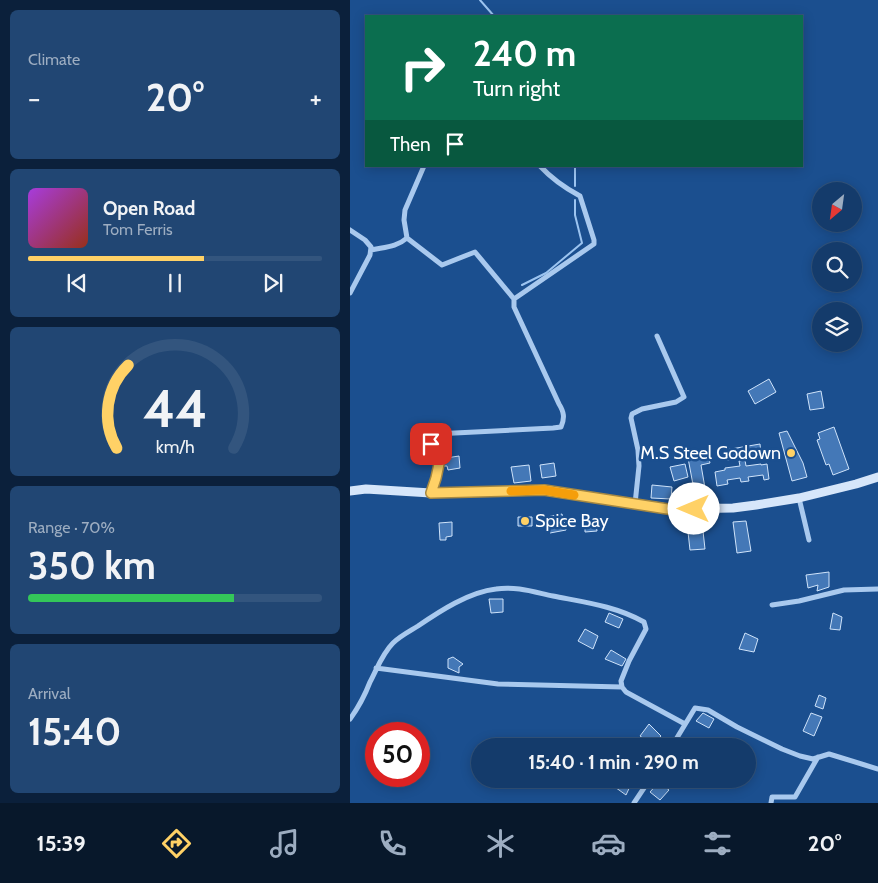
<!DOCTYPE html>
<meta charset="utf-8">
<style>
body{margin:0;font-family:Cabin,sans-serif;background:#214673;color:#f1f3f6;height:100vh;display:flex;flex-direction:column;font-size:19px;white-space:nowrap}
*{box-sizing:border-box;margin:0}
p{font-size:16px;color:#9dadc1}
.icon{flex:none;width:28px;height:28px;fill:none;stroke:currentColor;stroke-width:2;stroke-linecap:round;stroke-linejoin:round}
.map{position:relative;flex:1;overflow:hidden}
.panel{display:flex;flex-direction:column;gap:10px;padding:10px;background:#0b203b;width:350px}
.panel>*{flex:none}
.hud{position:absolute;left:15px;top:15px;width:438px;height:152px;border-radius:0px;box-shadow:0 2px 12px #0003,0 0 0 1px #33557e;background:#0b6e4f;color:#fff;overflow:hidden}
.needle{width:32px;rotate:209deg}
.buttons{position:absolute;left:462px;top:182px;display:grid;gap:10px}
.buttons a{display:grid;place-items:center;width:50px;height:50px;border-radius:50%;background:#143b6b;box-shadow:0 2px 12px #0003,0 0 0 1px #33557e;font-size:25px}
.speed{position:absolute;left:15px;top:722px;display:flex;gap:10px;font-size:25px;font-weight:700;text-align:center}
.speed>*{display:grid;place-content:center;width:65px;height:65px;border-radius:50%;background:#143b6b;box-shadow:0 2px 12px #0003,0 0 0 1px #33557e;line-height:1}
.speed .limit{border:8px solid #d22;background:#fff;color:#111}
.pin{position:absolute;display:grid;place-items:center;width:42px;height:42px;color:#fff;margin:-21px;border-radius:10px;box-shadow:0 2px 8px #0006}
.me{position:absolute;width:55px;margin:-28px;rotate:270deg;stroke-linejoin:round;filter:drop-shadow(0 0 4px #0008)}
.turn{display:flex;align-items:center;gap:18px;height:105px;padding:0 25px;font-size:22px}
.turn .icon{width:65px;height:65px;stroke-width:2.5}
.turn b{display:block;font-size:35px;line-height:42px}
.then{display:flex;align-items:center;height:48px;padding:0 25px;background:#0003;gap:10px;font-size:19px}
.big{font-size:38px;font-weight:700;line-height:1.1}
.panel .card{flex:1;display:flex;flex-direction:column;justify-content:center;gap:8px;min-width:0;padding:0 18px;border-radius:8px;background:#214673}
.panel .dial{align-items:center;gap:0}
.dial svg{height:130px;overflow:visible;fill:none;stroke:#33557e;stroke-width:7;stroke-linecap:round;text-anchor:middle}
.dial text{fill:#f1f3f6;stroke:none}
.song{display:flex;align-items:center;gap:15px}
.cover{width:60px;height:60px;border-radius:8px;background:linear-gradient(135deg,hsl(280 70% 55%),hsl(10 70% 35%))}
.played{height:5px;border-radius:2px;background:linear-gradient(90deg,#ffd166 60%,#33557e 60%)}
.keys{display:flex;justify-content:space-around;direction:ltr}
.heat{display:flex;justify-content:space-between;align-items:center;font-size:28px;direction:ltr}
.charge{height:8px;border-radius:4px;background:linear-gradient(90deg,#34c759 70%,#33557e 0)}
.trip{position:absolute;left:121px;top:738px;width:285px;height:50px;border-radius:25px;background:#143b6b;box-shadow:0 2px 12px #0003,0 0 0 1px #33557e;font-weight:700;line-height:50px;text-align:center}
.menu{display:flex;height:80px;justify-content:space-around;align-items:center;background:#08182b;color:#9dadc1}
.menu .icon{width:35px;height:35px}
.menu .active{color:#ffd166}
.menu b{font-size:22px;color:#f1f3f6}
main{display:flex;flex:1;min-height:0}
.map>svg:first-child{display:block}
</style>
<main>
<section class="panel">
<div class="card"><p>Climate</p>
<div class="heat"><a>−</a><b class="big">20°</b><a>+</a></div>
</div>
<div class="card">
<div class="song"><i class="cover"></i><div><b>Open Road</b><p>Tom Ferris</p></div></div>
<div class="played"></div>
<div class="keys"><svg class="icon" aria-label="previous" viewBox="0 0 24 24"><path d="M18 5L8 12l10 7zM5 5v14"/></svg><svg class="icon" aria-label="pause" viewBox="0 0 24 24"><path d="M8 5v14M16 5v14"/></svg><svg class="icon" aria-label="next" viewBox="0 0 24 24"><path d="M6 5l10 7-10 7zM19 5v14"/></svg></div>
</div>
<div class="card dial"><svg viewBox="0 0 100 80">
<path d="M14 69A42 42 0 1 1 86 69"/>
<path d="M14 69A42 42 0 0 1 21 18" stroke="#ffd166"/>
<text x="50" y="56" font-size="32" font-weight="700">44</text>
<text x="50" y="72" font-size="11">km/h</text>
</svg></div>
<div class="card"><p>Range · 70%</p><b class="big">350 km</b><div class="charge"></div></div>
<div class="card"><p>Arrival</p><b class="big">15:40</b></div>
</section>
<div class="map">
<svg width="528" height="803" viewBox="0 0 528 803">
<rect width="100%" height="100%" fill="#1b4f8f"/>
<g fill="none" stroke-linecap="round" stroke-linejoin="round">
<path stroke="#9cc4f0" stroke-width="2" d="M130,0L144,16
M225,186V166
M172,285L196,273L232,243L225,215V200"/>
</g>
<path fill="#4478b7" stroke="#cfe3fa" d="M419,379L426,392L405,404L398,391Z
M471,391L474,408L460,410L457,394Z
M484,427L499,469L483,475L479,464L476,465L467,440L470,439L468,433Z
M437,431L453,463L457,477L442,481L429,433Z
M410,444L411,454L377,460L375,450Z
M358,454L360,463L351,465L355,488L344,490L338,458Z
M109,456L110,468L98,470L97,466H93L92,460L96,459V458Z
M395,460L396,466L411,464V465L417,464L419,479L414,480L413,475L398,477L399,481L391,482L390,478L377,480L378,484L367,486L365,472L375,470V468L390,466L389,461Z
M204,463L206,476L192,478L190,465Z
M335,464L338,477L324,481L320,467Z
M179,465L181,481L164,483L161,467Z
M302,485L322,487L321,499L301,498Z
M342,493L345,502L327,503V494Z
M212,514L216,530L200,533L197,517Z
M168,517H182V526H168Z
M396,521L401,551L387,553L383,522Z
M102,522V536L96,537V540H90L89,523Z
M235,522H246L247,531L235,532Z
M353,531L355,549L340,550L338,532Z
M479,572V587L467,591L468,585L458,588L456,575Z
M139,599H153V612L141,613Z
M259,613L273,619L269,628L255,622Z
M483,613L492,617L490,630L480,629Z
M235,629L248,636L243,649L228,641Z
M395,633L408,639L404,652L389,649Z
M261,650L276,659L272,666L255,659Z
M103,657L113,664L109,667V673L98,668V659Z
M469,695L476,698L473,709L465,706Z
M353,713L364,719L359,728L346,721Z
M461,713L472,717L464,736L453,731Z
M299,724L311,736L303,745L290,736Z
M269,779H281L283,780L276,795L262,785Z
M309,782L319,790L310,800L300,792Z"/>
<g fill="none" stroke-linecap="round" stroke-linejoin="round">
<path stroke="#a9c9ee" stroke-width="5" d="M0,230L15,240L21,247L20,255L0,293
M57,238L92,265L125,252L164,299
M21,250C34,247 47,247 57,238L54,220L55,210L74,166
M82,493L86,478L89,464L81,444L85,434L203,428L211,427C215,418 214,412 209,404L164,307V299L244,244V240L230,196C215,188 202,179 190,166
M449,498L459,540
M285,504L289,466L288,450L281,418L282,414L292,409L326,402L334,397L307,336
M422,605L449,601L494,590L528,589
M26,668L148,684L272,687
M0,719C8,708 15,695 20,682C27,669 32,654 43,643C50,636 60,631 68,626C90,611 119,592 146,589C166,586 184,592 203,596C233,602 266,606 294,622L296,629L279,661L271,681L272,687L276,692L335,724
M322,746L345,708L358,710L387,727L432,749L450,756L463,759L479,754L528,769
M284,803L300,779
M421,803L422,797H445L468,757"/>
<path stroke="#d6e6fa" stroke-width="9" d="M0,491L16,489L81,493L194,490L324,509L383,508L406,505L449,498L506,484L528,477"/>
</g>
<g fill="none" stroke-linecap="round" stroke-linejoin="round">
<g stroke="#a68842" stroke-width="12">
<path id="route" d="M81,444L89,464L86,478L81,493L194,490L324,510L344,509"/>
</g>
<use href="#route" stroke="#ffd166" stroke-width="9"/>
<path stroke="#f59e0b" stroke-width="9" d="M161,491L194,490L224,495"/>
</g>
<g fill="#ffd166" stroke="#1b4f8f" stroke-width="2">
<circle cx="441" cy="453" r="5"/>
<circle cx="175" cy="521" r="5"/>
</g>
<g text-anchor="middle" stroke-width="5" stroke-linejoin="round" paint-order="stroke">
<g font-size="18" fill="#fff" stroke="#1b4f8f" text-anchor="end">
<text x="431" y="459">M.S Steel Godown</text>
<text x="185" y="527" text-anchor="start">Spice Bay</text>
</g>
</g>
</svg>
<div class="buttons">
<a><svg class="needle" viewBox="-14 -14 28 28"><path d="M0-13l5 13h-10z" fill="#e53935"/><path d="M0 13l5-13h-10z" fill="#9dadc1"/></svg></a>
<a><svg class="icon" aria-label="search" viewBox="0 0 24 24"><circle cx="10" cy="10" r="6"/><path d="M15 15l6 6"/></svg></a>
<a><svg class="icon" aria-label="layers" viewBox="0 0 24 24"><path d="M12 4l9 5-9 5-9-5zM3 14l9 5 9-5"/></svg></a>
</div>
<div class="speed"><div class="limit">50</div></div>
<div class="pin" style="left:81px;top:444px;background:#d93025"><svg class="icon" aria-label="arrive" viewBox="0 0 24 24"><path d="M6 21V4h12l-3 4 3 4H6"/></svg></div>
<svg class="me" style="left:344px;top:509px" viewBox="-20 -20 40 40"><circle r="19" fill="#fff"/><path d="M0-13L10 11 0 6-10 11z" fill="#ffd166"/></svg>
<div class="trip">15:40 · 1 min · 290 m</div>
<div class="hud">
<div class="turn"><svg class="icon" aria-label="right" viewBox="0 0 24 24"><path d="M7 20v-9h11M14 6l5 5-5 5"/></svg><div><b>240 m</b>Turn right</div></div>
<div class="then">Then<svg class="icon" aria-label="arrive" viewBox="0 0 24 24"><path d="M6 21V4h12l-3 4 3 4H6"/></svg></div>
</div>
</div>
</main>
<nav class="menu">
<b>15:39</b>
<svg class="icon active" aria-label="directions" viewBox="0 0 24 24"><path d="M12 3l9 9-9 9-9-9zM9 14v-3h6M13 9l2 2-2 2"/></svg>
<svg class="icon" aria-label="music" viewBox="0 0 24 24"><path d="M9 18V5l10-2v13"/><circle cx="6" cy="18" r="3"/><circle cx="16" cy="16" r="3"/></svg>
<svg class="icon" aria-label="phone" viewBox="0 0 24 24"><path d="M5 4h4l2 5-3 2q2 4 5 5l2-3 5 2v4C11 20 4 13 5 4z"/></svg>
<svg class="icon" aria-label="climate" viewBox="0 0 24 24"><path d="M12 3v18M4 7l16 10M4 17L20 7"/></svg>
<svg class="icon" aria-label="car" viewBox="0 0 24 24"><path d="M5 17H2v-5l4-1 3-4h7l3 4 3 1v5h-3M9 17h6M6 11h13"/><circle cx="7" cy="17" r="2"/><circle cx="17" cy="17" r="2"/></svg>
<svg class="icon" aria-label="filters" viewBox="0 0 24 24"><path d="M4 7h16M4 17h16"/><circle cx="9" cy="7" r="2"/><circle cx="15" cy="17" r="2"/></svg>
<b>20°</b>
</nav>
